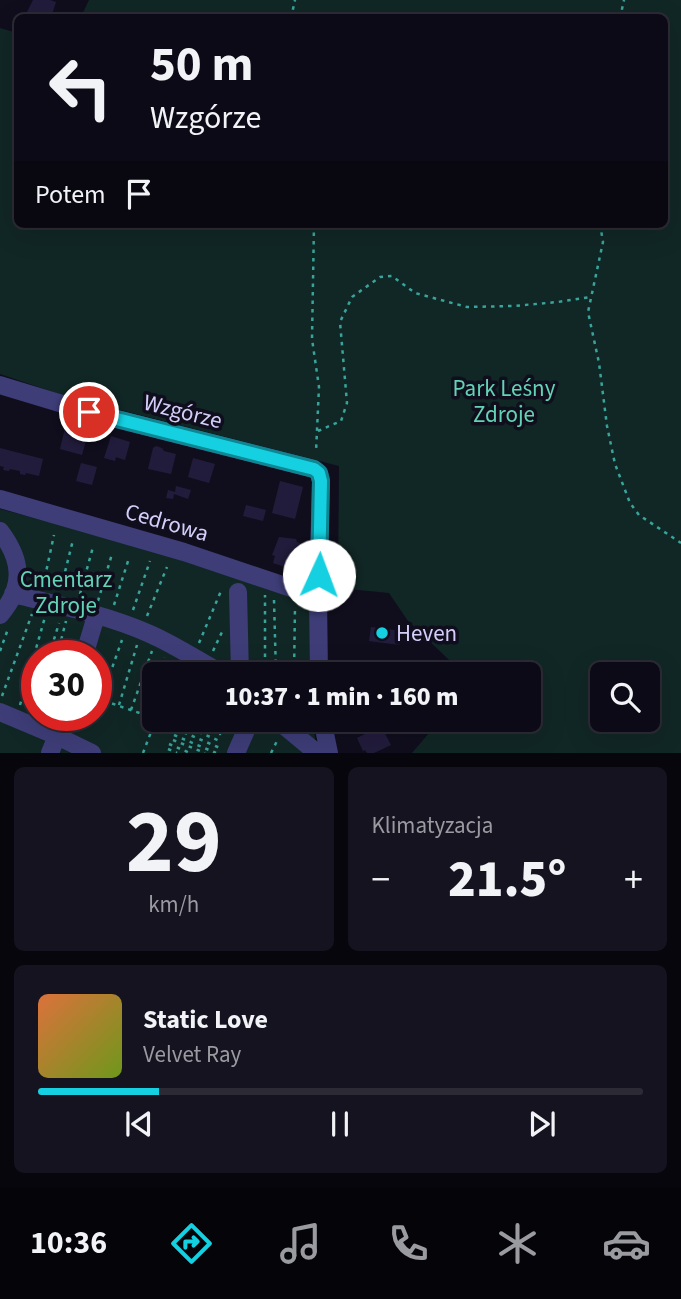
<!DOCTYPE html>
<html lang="pl">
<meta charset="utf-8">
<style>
body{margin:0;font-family:"Source Sans 3",sans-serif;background:#15131f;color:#f1f3f6;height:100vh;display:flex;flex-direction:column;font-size:26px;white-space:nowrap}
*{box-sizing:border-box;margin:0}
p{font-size:23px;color:#9a9aa1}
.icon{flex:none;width:38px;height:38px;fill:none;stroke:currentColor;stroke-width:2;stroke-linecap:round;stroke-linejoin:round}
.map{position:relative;height:753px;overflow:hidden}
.panel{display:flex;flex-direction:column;gap:14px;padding:14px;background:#07060c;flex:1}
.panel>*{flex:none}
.banner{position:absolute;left:14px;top:14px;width:654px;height:214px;border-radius:10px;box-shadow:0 7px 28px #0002,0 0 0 2px #2c2b35;background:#0c0a16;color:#f1f3f6;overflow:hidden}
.controls{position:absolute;left:590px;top:662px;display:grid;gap:14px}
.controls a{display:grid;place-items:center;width:70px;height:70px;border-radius:10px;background:#0c0a16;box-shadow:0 7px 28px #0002,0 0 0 2px #2c2b35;font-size:35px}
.speed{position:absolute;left:21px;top:640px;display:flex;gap:14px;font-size:35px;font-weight:700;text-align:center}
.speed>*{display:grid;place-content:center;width:91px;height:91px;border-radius:50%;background:#0c0a16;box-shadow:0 7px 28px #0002,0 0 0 2px #2c2b35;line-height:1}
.speed .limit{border:10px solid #d22;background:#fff;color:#111}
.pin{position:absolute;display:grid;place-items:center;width:60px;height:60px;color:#fff;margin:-30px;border:4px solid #fff;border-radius:50%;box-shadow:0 2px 7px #0007}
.me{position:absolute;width:77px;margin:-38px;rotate:2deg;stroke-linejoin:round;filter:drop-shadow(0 0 5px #0008)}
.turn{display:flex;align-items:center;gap:24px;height:147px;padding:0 21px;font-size:32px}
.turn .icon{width:91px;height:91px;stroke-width:2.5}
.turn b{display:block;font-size:49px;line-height:60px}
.then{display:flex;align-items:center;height:66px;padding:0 21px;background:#0003;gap:14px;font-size:26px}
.big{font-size:52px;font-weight:800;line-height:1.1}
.panel .card{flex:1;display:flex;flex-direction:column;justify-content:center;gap:10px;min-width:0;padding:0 24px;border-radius:10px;background:#15131f}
.panel .dial{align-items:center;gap:0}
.dial b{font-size:91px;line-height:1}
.song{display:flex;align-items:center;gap:21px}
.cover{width:84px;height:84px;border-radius:10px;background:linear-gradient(135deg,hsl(20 70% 55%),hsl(80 70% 35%))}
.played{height:7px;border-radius:4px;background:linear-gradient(90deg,#15d0e0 20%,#2c2b35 20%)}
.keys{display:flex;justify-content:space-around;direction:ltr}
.heat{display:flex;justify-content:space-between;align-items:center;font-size:38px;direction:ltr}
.panel .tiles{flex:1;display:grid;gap:14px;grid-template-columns:1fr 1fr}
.card:last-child{grid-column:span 2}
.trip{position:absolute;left:142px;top:662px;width:399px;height:70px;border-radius:10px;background:#0c0a16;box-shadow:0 7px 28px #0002,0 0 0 2px #2c2b35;font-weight:800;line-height:70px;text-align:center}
.menu{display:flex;height:112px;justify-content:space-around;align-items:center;background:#050409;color:#9a9aa1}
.menu .icon{width:49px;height:49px}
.menu .selected{color:#15d0e0}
.menu b{font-size:32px;color:#f1f3f6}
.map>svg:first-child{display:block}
</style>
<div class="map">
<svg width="681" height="753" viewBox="0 0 681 753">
<rect width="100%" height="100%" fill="#100e1d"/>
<path fill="#112725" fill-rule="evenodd" d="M89,0H681V753H412L441,719H528V674H464L408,621L389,593L338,588L339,466L62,395L0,374V28L17,33L18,224H665V18L81,17ZM602,674H648V719H602Z
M0,509C73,528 145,547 217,570C240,577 296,591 310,610V674H154V719H313L315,739L317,744L310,753H0ZM37,656H96V716H37Z"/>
<path fill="#221c3c" d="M33,0H50L56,2L52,14L53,18H45L34,14L29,15L27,12Z
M74,425L82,427L83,431L88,433L82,455L60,449L65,428Z
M111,436L130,442L125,460L116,457L115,461L104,458Z
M156,446L162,448L164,451L176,454L171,474L148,469L153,448Z
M0,448L43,459L39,476L26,473L25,475L20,474V471L10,469L9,471L3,470L4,467L0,466Z
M193,458L215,464L209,483L188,477Z
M81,463L97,467L92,485L76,481Z
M280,481L303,487L295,519L272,513Z
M176,486L191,490L188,499L174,494L173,499L166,498L168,490L175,492Z
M246,505L266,510L263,521L243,516Z
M279,537L296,539L297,542L300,543L298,552L299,559L296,562L294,570L273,563L275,556L272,555Z
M371,627L402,631L400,645L369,641Z
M381,726L391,745L374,753H367L365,750L363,751L357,738Z"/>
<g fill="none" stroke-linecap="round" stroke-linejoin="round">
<path stroke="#38a59c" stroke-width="2.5" stroke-dasharray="3.5 5" stroke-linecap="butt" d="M291,18L295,0
M620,18L624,0
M314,224L312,339L319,387L316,452
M600,224L603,242L588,312L599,363L607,426L615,464L630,503L639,515L681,543
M318,431L341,421L347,403L340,322L352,297L380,277L392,276L415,293L467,307L513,306L558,302L590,297
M43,586L54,535
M61,588L73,540
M80,594L93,547
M274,600L276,674
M98,601L112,554
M114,605L129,558
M133,610L150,561
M147,616L167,567
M199,643L221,591
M0,651L8,629
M213,651L222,632
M49,656L59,623
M57,656L66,621
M96,671L99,663
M159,674L165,658
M174,674L177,664
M265,674V595
M294,674L295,607
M2,696L32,614
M96,698L154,718
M101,699L122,640
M20,705L45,617
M119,705L137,645
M34,709L37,699
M131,710L152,651
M142,714L154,685
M177,719L187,727L222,742
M208,719L205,729L220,734L225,719
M176,729L220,748
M174,735L216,753
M173,740L205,753
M169,744L190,753
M168,749L177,753
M143,753L156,719
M271,753L278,739"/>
<path stroke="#3e3d78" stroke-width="18" d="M0,385L89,412L314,469L319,473L321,481L318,597L319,674
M0,499L184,552L318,597
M0,531C22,560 25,586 0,615
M238,592L240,674
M13,594C59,605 107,615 150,634C175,645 199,661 223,674
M84,656L96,616
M0,712L57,736L92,753
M276,719L317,753
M322,719L329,753
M50,753L65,716
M236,753L251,719"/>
</g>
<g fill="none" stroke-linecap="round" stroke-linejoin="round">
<g stroke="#0e8792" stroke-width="18">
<path id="route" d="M89,412L314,469L319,473L321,481L319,575"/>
</g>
<use href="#route" stroke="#15d0e0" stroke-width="12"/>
</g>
<circle fill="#15d0e0" stroke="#100e1d" stroke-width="2.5" cx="382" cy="633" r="7"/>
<g text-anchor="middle" stroke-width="7" stroke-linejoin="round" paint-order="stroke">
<g font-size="23" fill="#62d3b4" stroke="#100e1d">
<text x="504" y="396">Park Leśny<tspan x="504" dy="26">Zdroje</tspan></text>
<text x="66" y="587">Cmentarz<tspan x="66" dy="26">Zdroje</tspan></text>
</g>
<g font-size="23" fill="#d3cffa" stroke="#100e1d">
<text transform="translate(183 411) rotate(14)" y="8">Wzgórze</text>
<text transform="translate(167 522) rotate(16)" y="8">Cedrowa</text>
</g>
<g font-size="23" fill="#d3cffa" stroke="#100e1d" text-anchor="start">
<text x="396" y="641">Heven</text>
</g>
</g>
</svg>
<div class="controls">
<a><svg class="icon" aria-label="search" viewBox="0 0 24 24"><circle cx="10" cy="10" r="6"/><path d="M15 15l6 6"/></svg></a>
</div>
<div class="speed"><div class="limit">30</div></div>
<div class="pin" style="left:89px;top:412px;background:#d93025"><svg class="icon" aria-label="arrive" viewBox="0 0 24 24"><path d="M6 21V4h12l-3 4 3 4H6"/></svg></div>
<svg class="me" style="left:319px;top:575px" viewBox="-20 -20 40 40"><circle r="19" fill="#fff"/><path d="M0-13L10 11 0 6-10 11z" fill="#15d0e0"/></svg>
<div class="trip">10:37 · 1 min · 160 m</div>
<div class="banner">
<div class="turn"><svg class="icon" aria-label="left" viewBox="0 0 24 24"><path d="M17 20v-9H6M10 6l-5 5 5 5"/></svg><div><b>50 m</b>Wzgórze</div></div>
<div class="then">Potem<svg class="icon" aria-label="arrive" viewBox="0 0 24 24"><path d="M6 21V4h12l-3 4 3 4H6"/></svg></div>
</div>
</div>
<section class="panel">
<div class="tiles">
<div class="card dial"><b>29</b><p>km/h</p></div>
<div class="card"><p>Klimatyzacja</p>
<div class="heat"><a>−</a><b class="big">21.5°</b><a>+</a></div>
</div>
<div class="card">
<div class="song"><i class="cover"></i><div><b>Static Love</b><p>Velvet Ray</p></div></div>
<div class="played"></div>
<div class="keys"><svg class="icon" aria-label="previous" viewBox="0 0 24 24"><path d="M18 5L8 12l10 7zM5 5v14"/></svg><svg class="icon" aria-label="pause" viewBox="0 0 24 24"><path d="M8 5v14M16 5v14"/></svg><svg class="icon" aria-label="next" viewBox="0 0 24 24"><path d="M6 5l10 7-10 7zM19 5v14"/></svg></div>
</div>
</div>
</section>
<nav class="menu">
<b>10:36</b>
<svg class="icon selected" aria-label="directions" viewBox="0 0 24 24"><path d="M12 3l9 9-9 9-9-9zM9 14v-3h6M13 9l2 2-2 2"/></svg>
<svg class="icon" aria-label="music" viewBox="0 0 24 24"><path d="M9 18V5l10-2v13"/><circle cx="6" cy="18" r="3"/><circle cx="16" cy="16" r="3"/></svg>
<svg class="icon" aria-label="phone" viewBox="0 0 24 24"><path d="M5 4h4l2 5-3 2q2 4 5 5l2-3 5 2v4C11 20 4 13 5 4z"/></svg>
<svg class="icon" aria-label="climate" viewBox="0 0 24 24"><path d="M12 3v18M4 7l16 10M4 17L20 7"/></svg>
<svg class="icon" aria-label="car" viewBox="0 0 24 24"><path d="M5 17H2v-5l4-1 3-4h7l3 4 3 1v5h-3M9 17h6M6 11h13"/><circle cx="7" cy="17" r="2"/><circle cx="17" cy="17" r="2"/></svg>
</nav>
